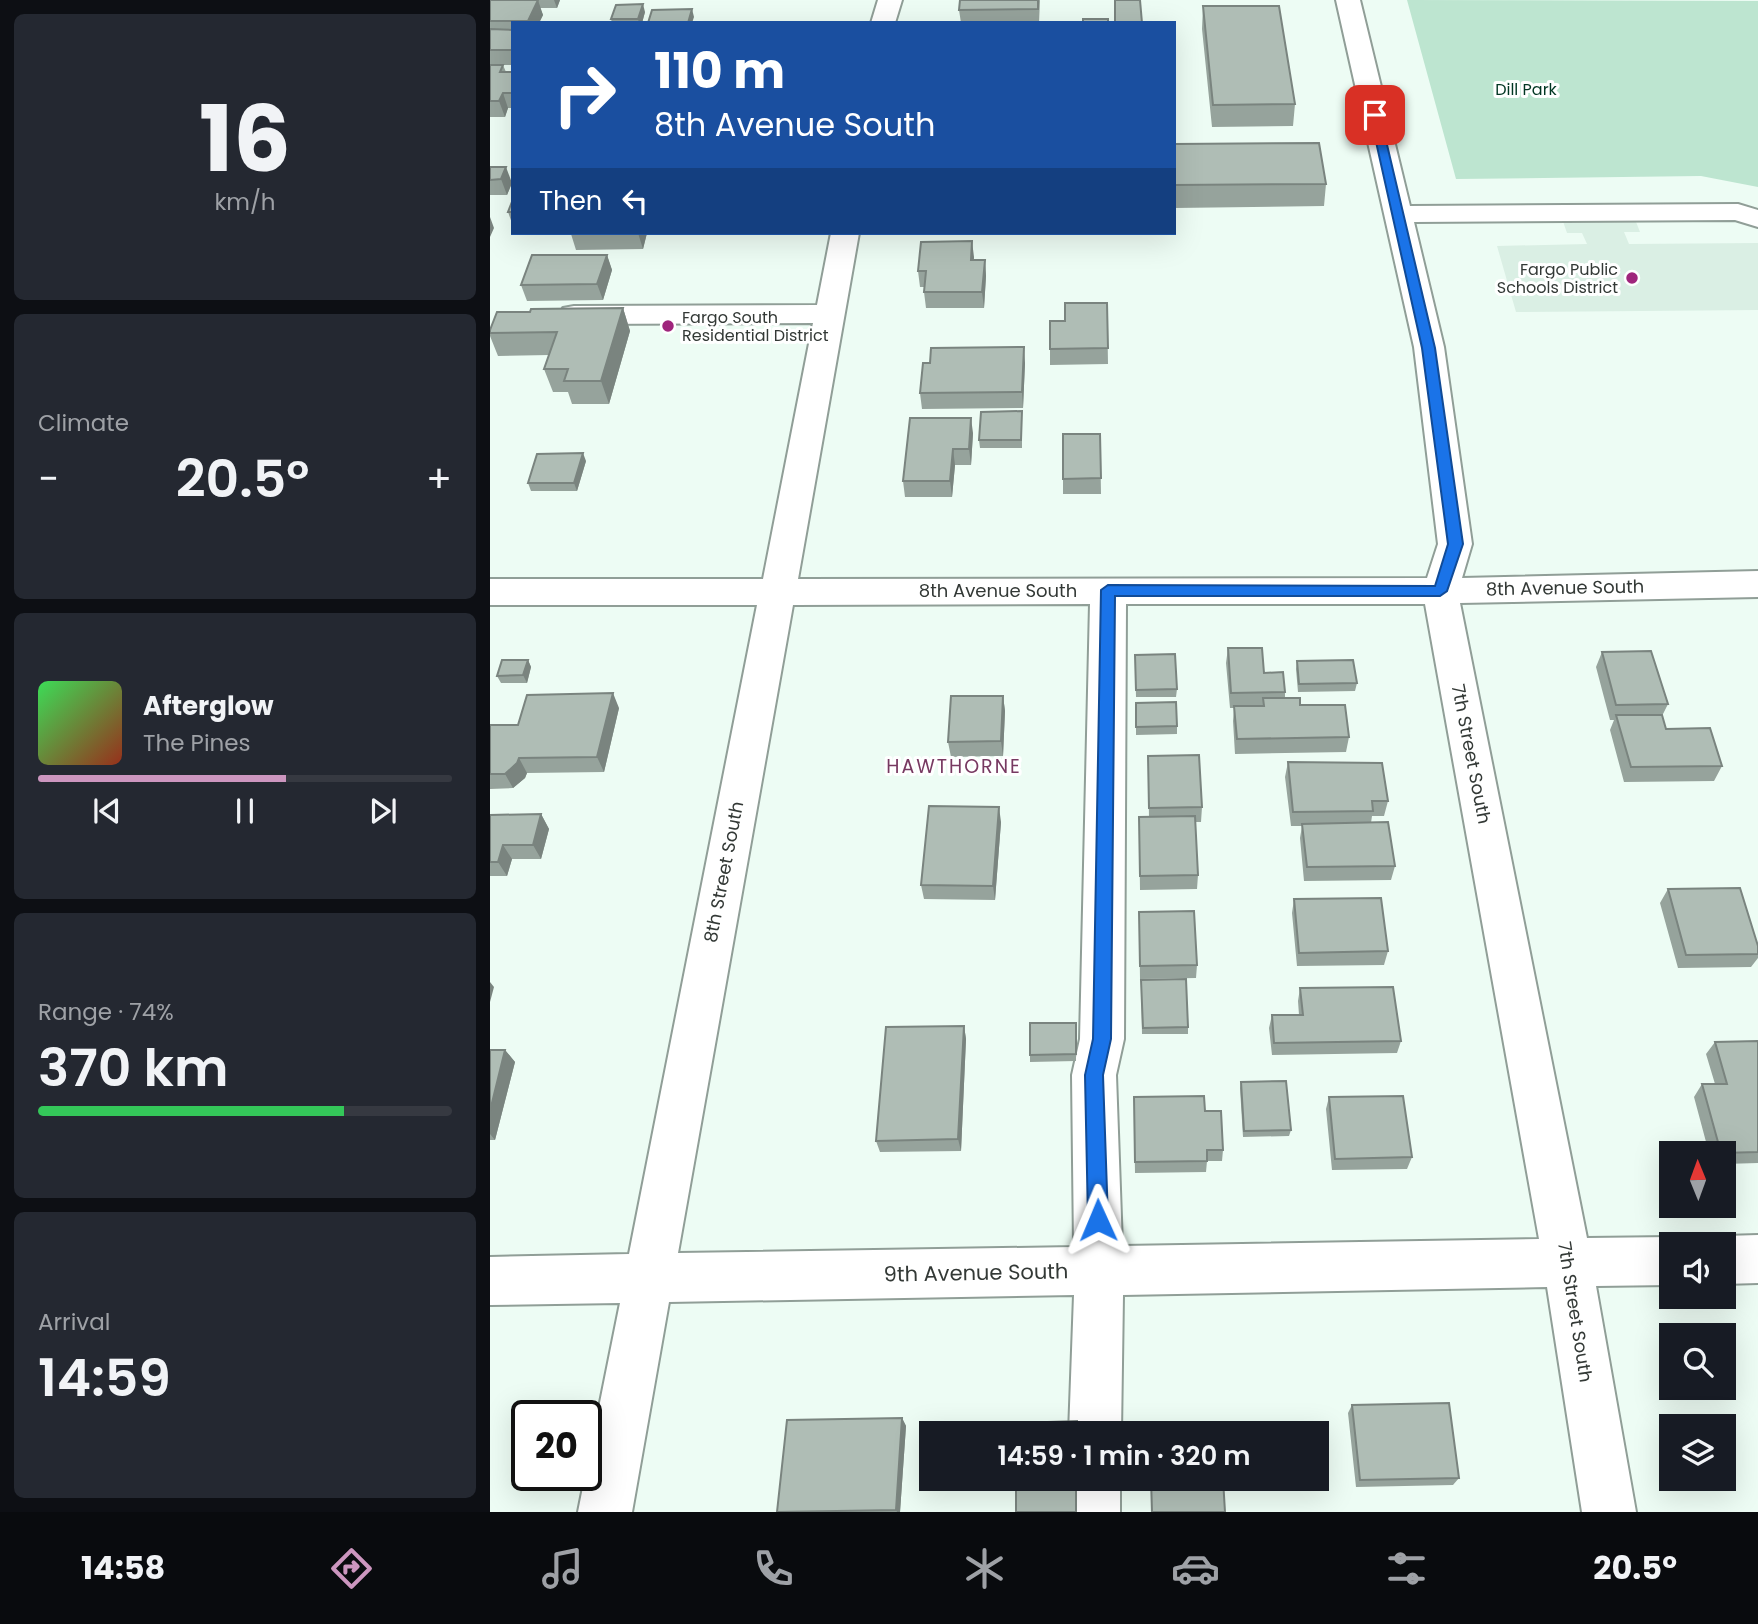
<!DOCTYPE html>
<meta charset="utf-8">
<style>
body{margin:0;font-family:Poppins,sans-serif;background:#242831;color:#f1f3f6;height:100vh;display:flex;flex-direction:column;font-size:26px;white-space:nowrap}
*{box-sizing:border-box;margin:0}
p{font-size:23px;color:#9ea1a6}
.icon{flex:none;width:38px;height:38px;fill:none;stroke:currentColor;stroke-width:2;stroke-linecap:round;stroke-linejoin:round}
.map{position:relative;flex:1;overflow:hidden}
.drawer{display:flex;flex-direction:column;gap:14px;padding:14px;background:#0d0f14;width:490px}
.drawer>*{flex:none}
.banner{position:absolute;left:21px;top:21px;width:665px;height:214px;border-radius:0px;box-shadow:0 7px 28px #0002;background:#1a4fa0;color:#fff;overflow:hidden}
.needle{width:46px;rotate:359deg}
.tools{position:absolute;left:1169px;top:1141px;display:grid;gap:14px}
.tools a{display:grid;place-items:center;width:77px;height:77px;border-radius:0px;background:#171b24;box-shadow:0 7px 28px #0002;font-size:35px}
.speed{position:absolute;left:21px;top:1400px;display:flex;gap:14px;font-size:35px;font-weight:700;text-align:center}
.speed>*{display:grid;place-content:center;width:91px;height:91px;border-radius:50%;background:#171b24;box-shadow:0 7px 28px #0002;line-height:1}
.speed .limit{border:4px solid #111;border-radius:10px;background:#fff;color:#111}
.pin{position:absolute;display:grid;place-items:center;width:60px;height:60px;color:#fff;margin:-30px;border-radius:14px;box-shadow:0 4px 10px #0006}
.me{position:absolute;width:77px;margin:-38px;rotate:359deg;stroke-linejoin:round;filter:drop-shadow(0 0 5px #0008)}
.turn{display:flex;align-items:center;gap:24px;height:147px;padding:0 28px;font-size:32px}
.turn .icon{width:91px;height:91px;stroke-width:2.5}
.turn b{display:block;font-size:49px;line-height:60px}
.then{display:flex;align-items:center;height:66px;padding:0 28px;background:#0003;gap:14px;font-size:26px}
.big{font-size:52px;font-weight:600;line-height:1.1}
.drawer .tile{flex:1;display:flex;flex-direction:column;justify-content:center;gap:10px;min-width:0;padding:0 24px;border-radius:10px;background:#242831}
.drawer .dial{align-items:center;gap:0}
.dial b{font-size:91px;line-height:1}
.song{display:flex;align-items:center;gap:21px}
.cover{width:84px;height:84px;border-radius:10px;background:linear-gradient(135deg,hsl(130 70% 55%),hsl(10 70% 35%))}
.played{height:7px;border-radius:4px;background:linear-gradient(90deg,#cc96bf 60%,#363941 60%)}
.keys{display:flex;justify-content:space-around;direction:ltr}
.heat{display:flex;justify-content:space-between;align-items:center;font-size:38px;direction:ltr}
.charge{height:10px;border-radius:5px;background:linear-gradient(90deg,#34c759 74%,#363941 0)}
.trip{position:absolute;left:429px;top:1421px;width:410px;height:70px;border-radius:0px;background:#171b24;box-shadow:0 7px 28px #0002;font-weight:600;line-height:70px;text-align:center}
.dock{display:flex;height:112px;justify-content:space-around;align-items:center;background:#090b0e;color:#9ea1a6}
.dock .icon{width:49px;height:49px}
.dock .active{color:#cc96bf}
.dock b{font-size:32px;color:#f1f3f6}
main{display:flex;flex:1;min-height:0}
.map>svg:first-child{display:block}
</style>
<main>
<section class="drawer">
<div class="tile dial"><b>16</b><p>km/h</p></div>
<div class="tile"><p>Climate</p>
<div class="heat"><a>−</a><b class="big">20.5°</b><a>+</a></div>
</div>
<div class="tile">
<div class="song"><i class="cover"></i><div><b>Afterglow</b><p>The Pines</p></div></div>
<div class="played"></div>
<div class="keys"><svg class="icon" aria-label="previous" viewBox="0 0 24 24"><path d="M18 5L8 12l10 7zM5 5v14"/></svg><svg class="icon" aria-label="pause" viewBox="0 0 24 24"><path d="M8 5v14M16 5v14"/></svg><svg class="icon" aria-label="next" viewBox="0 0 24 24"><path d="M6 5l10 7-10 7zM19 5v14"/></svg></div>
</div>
<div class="tile"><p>Range · 74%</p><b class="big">370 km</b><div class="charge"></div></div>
<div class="tile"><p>Arrival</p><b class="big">14:59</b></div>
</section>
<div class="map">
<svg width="1268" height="1512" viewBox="0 0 1268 1512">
<rect width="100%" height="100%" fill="#edfcf4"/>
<path fill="#daefe4" d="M1067,204H1139L1150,232H1134L1139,244L1268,243V310L1026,312L1007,246L1097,244L1092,233H1077Z"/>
<path fill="#bde5d0" d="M917,0L1268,1V187L1211,176L966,179Z"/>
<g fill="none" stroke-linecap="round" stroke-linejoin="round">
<g stroke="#909e97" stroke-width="4">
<path id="minor" d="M388,0H412L405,23H381Z
M846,0H870L920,206L1248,204L1268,210V227L1245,220L924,222L954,347L982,544L972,578L1268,571V597L970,603L1097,1238L1181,1237L1198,1244H1181V1285L1106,1286L1146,1512H1092L1057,1287L633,1295L631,1433H579L584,1295L179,1302L142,1512H88L130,1303L0,1305V1257L139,1254L267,605H0V579H273L323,323L84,324L73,322L69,315L73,308L84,306L327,305L341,233H369L308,579L937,578L948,544L924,347ZM600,604L590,1039L582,1075L584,1247L188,1253L303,605ZM636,604H935L1049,1239L632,1246L626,1075L634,1039Z
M1268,1235V1283L1234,1284V1244L1217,1243L1234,1236Z
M578,1479H630V1512H576Z"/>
</g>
<use href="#minor" fill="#fff" fill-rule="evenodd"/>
</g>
<path fill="#96a39c" d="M0,0H70L67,8H50L53,15L49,23H23V65H13L16,72H23V108H18L15,117H0Z
M550,0L549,23H471L469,10Z
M713,6L805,104L803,126L722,127L712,29Z
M155,12L152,23H122L121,19Z
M684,144L836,184L834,206L684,208Z
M0,167L22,183L17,195H0Z
M23,199V226L18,212Z
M25,233H157L153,249L86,250L81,234L26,235Z
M117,255L122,270L113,300L37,301L31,285Z
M484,257V260H495L496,276L494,308H436L434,292V287H430L428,271Z
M617,303L618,364L560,365V349L575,321Z
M133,308L140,331L119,404H82L78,392H63L54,369L59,355L8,356L0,336V330Z
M535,363L533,408L432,409L430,393Z
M532,411V448H490L489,440Z
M483,433L481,465H465L462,497H415L413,481Z
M610,434L611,494H573V479Z
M96,461L87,491H41L38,483Z
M738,648L795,692V698L810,705L859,737L856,752L745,754L743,721L744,708H740L736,663Z
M1112,652L1178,704L1172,716L1176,729L1232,766L1224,781L1134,782L1120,730L1124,720H1120L1106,667Z
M645,655L687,689L686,697H646Z
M38,660L41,667L37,683H11L7,676Z
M807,661L867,683L865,691L808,692L806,669Z
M513,696L515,711L513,756L461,757L458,742Z
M646,703L687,726V734L646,735Z
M129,708L114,772L37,773L35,778L23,788L0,789V725H28Z
M658,756L712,807L711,822H705L708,875L707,889L650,890L649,817H659Z
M798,762L898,801L894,816H882L881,823L905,866L901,880L814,881L810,838L812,826H801L795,777Z
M51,814L59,829L51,859H22L17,876H0V815Z
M511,822L505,900L434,899L431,885Z
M1178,889L1268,946V958L1261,967L1188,968L1170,903Z
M804,899L898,951L894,965L807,966L802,913Z
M649,912L707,965L706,978L650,979Z
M651,980L698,1027V1034H652Z
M810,988L911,1041L907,1053L782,1055L779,1028L782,1015H809L808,1001Z
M586,1023V1061L540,1062V1055Z
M474,1026L476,1039L471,1151L390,1152L386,1141Z
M1268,1041V1163L1234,1164V1153H1219L1204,1097L1212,1084H1225L1216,1054L1225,1042Z
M0,1050H15L25,1062L5,1140H0Z
M751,1082L801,1130L799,1136L753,1137L750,1088Z
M839,1097L922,1157L917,1169L842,1170L836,1109Z
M644,1109L715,1111L733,1150L732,1161H717L716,1172L645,1173Z
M862,1405L969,1478L963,1485L866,1487L858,1413Z
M412,1418L416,1426L410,1512H287Z"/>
<path fill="#7a847f" d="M48,0L53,15L49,23H39L38,21Z
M64,0H70L67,8Z
M153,4L155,12L152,23H149L148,19Z
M202,9L204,17L202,23H198Z
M13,93L18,108L15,117L9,101Z
M16,167L22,183L17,195L11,179Z
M0,217L4,228L0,237Z
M148,233H157L153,249Z
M482,241L484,257L482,276L481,260Z
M117,255L122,270L113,300L107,284Z
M495,260L496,276L494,308L492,292Z
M133,308L140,331L119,404L111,381Z
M534,347L535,363L533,408L532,392Z
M481,418L483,433L481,465L479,449Z
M463,449L465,465L462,497L460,481Z
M93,453L96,461L87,491L84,483Z
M38,660L41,667L37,683L33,675Z
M123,693L129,708L114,772L107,757Z
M513,696L515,711L513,756L511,741Z
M29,758L37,773L35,778L23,788L15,774Z
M509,807L511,822L505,900L503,886Z
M51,814L59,829L51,859L43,845Z
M13,845L22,859L17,876L8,862Z
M0,982L4,987L0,1002Z
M474,1026L476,1039L471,1151L468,1139Z
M15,1050L25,1062L5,1140L0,1134V1111Z
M412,1418L416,1426L410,1512H407L406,1510Z"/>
<path fill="#afbdb5" stroke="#7a847f" stroke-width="2" d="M0,0H48L38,21H0Z
M470,0H548V9L469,10Z
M625,0H650L652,23H625Z
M153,4L148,19H121L126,5Z
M713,6H789L805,104L723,105Z
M202,9L198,23H158L162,10Z
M593,19H618V23H593Z
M0,29L23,30L22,50H0Z
M0,65H13L10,72H23V93H13L9,101H0Z
M829,143L836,184L684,185V144Z
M0,167H16L11,179L0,180Z
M23,199V212H18Z
M482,241L481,260H495L492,292H434L436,271H428L431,242Z
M42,255H117L107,284L31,285Z
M575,303H617L618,348L560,349V321H575Z
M133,308L111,381H74L78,369H54L67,332L0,333V330L7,312H40L41,309Z
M534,347L532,392L430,393L433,363H440L441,348Z
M532,411L531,440H489L491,412Z
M420,418H481L479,449H463L460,481H413Z
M573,434H610L611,478L573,479Z
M93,453L84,483H38L47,454Z
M738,648H772L774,673L793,672L795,692L741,693Z
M1161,651L1178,704L1126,705L1112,652Z
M685,654L687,689L646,690L645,655Z
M12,660H38L33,675L7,676Z
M863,660L867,683L809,684L807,661Z
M123,693L107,757L29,758L27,763L15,774H0V725H28L37,695Z
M461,696H513L511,741L458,742Z
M773,698H810V705H855L859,737L747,739L744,706H774Z
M686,702L687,726L646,727V703Z
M1126,715H1172L1176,729L1220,728L1232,766L1141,767Z
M709,755L712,807L659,808L658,756Z
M798,762L892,763L898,801H882L883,811L803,812Z
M439,806L509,807L503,886L431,885Z
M51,814L43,845H13L8,862H0V815Z
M705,816L708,875L650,876L649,817Z
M898,822L905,866L817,867L812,824Z
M1250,888L1268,946V954L1196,955L1178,889Z
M891,898L898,951L809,953L804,899Z
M704,911L707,965L650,966L649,912Z
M696,979L698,1027L653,1028L651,980Z
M903,987L911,1041L784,1043L782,1015H813L810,988Z
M540,1023H586V1054L540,1055Z
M474,1026L468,1139L386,1141L396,1027Z
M1268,1041V1152L1231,1153L1212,1084H1237L1225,1042Z
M0,1050H15L0,1111Z
M796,1081L801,1130L754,1131L751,1082Z
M714,1096L715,1111H731L733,1150H717V1161L645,1162L644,1097Z
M913,1096L922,1157L845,1159L839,1097Z
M959,1403L969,1478L870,1480L862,1405Z
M412,1418L406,1510L287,1512L297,1420Z
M587,1421V1433H528V1423Z
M730,1427V1433H660V1428Z
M526,1479H586V1512H526Z
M661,1479H733L735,1512H662Z"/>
<path fill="#1a73e8" stroke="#114b97" stroke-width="2" d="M885,111L890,115L945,348L973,544L957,591L950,596H625L621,1039L613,1075L618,1220L615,1226L608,1229L601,1226L598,1220L595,1075L603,1039L611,590L618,585L945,586L958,544L932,348L880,115Z"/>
<g fill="#9f257c" stroke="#fff" stroke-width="2.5">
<circle cx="1142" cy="278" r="7"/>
<circle cx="178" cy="326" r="7"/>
</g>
<g text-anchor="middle" stroke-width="6" stroke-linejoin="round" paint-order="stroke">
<g font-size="16" fill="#003622" stroke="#fff">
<text x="1036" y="95">Dill Park</text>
</g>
<g font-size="16" fill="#333936" stroke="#fff" text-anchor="end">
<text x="1128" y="275">Fargo Public<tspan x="1128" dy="18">Schools District</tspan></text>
<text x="192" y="323" text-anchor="start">Fargo South<tspan x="192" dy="18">Residential District</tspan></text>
</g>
<g font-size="18" fill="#333936" stroke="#fff">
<text transform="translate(1075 588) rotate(-1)" y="6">8th Avenue South</text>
<text x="508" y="597">8th Avenue South</text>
<text transform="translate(981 754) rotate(79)" y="6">7th Street South</text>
<text transform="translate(234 872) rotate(-79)" y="6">8th Street South</text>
<text transform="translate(1085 1312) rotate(81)" y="6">7th Street South</text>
</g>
<g font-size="19" letter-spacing="2" fill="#773961" stroke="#fff">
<text x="464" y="773">HAWTHORNE</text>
</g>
<g font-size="21" fill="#333936" stroke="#fff">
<text transform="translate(486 1273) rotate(-1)" y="7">9th Avenue South</text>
</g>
</g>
</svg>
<div class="tools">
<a><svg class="needle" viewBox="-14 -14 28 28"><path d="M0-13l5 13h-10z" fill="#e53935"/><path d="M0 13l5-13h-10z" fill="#9ea1a6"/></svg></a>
<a><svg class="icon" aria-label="sound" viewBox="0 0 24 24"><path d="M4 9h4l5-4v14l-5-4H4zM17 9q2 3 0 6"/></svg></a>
<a><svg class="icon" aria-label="search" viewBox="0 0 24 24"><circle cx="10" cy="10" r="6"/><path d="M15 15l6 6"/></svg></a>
<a><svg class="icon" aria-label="layers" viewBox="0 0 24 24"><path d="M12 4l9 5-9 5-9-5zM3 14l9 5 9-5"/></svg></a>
</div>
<div class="speed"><div class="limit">20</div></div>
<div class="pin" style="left:885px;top:115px;background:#d93025"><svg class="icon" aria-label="arrive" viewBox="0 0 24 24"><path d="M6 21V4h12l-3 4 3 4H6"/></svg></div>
<svg class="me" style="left:608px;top:1220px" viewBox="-20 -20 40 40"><path d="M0-17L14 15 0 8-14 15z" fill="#1a73e8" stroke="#fff" stroke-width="4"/></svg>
<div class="trip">14:59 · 1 min · 320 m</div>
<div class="banner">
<div class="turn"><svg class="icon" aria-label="right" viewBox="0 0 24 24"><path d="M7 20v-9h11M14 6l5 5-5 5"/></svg><div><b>110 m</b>8th Avenue South</div></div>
<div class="then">Then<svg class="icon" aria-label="left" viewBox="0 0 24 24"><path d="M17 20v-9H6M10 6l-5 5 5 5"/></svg></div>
</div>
</div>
</main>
<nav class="dock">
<b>14:58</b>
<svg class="icon active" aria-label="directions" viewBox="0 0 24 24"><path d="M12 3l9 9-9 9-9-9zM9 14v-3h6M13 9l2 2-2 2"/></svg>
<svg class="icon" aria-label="music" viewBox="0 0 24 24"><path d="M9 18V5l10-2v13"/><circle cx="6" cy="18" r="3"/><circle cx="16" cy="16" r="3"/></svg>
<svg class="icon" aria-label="phone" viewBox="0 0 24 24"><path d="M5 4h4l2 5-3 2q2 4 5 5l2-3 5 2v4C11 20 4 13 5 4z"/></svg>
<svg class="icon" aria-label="climate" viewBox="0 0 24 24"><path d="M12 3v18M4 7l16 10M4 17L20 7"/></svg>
<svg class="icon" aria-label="car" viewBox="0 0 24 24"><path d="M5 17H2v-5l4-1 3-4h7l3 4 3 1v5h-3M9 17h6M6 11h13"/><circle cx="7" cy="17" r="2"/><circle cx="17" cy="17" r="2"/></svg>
<svg class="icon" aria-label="filters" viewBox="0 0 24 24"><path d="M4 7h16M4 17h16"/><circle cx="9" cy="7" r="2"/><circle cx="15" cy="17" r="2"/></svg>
<b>20.5°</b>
</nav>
